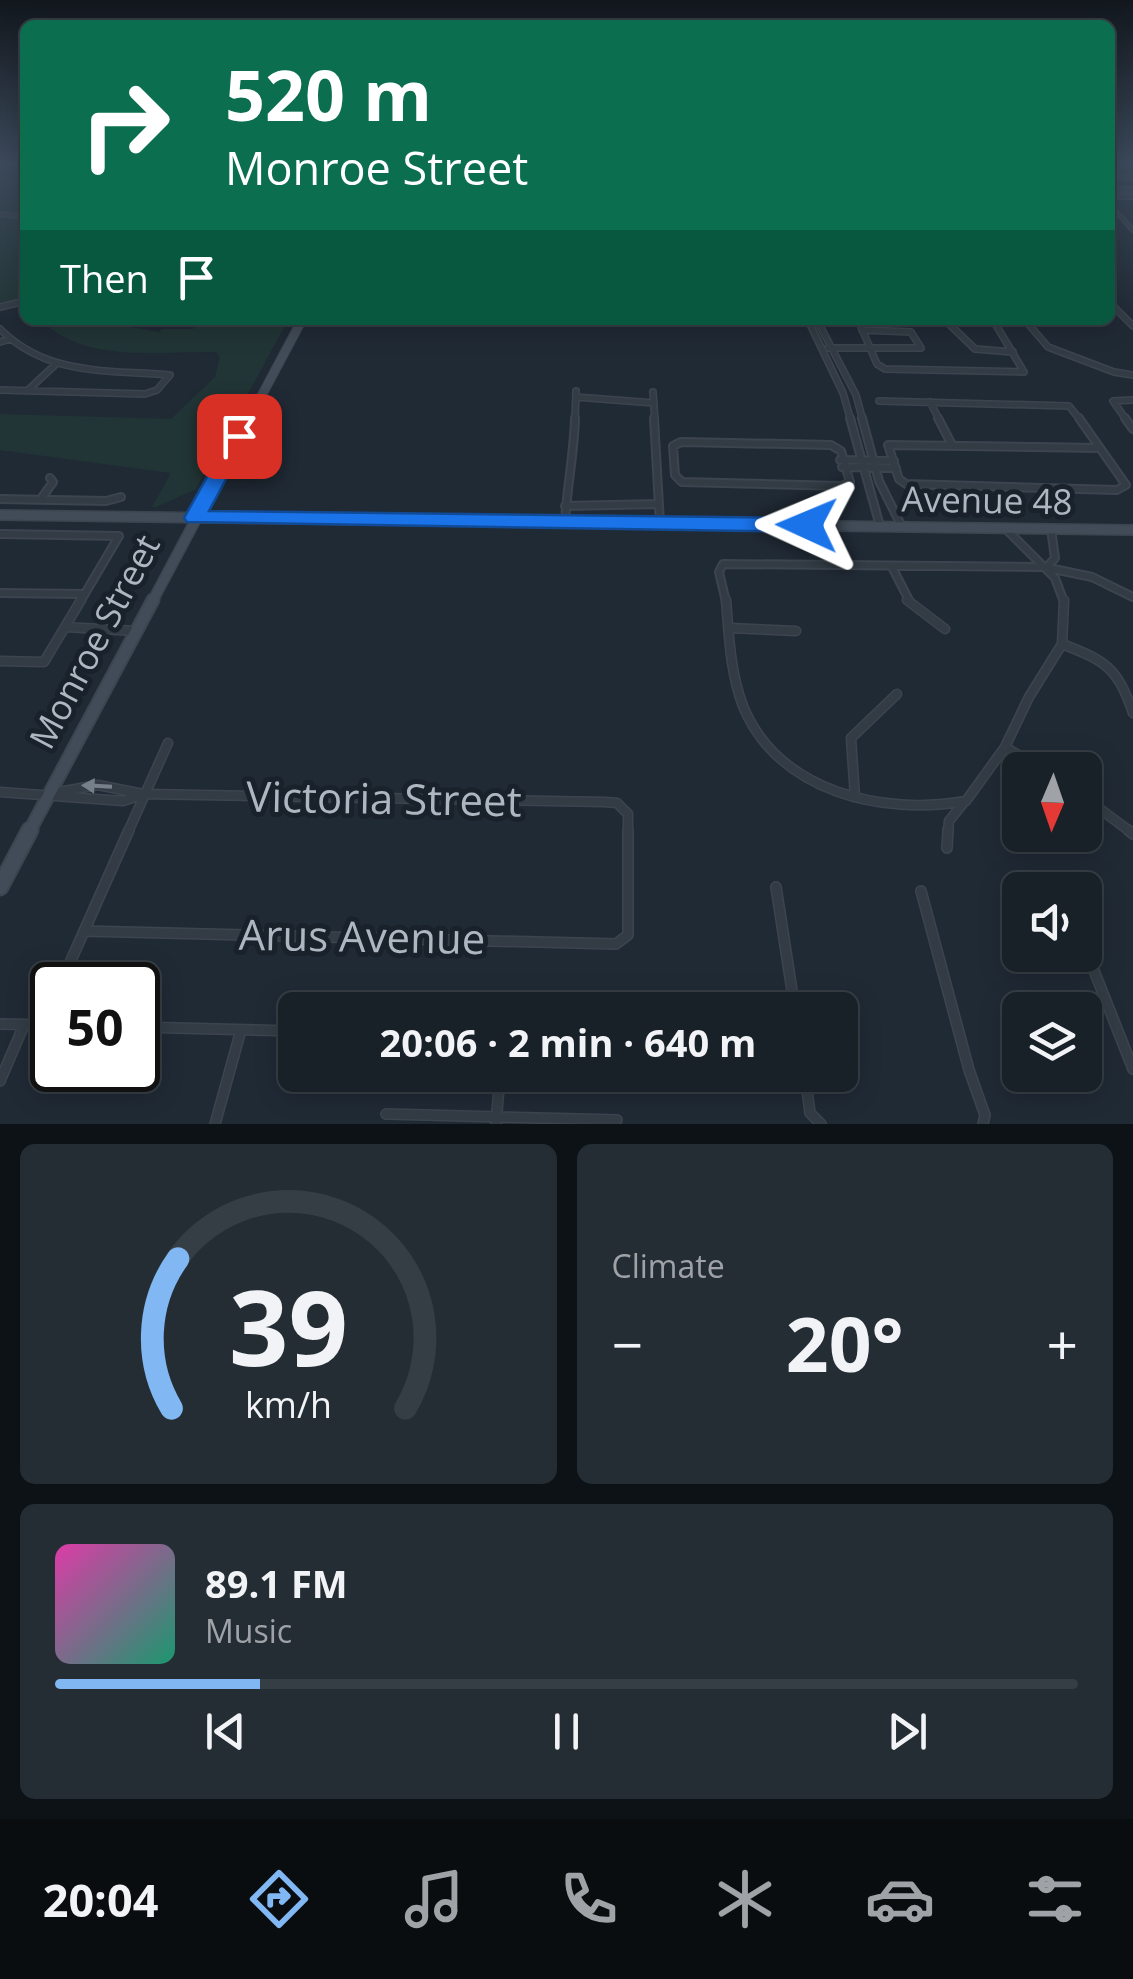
<!DOCTYPE html>
<meta charset="utf-8">
<style>
body{margin:0;font-family:"Open Sans",sans-serif;background:#252d34;color:#f1f3f6;height:100vh;display:flex;flex-direction:column;font-size:38px;white-space:nowrap}
*{box-sizing:border-box;margin:0}
p{font-size:32px;color:#9fa3a8}
.icon{flex:none;width:55px;height:55px;fill:none;stroke:currentColor;stroke-width:2;stroke-linecap:round;stroke-linejoin:round}
.map{position:relative;height:1124px;overflow:hidden}
.drawer{display:flex;flex-direction:column;gap:20px;padding:20px;background:#0d1216;flex:1}
.drawer>*{flex:none}
.banner{position:absolute;left:20px;top:20px;width:1095px;height:305px;border-radius:15px;box-shadow:0 5px 25px #0003,0 0 0 2px #363e45;background:#0b6e4f;color:#fff;overflow:hidden}
.needle{width:65px;rotate:182deg}
.buttons{position:absolute;left:1002px;top:752px;display:grid;gap:20px}
.buttons a{display:grid;place-items:center;width:100px;height:100px;border-radius:15px;background:#182028;box-shadow:0 5px 25px #0003,0 0 0 2px #363e45;font-size:50px}
.speed{position:absolute;left:30px;top:962px;display:flex;gap:20px;font-size:50px;font-weight:700;text-align:center}
.speed>*{display:grid;place-content:center;width:130px;height:130px;border-radius:50%;background:#182028;box-shadow:0 5px 25px #0003,0 0 0 2px #363e45;line-height:1}
.speed .limit{border:5px solid #111;border-radius:15px;background:#fff;color:#111}
.pin{position:absolute;display:grid;place-items:center;width:85px;height:85px;color:#fff;margin:-42px;border-radius:20px;box-shadow:0 5px 15px #0006}
.me{position:absolute;width:110px;margin:-55px;rotate:271deg;stroke-linejoin:round;filter:drop-shadow(0 0 8px #0008)}
.turn{display:flex;align-items:center;gap:35px;height:210px;padding:0 40px;font-size:45px}
.turn .icon{width:130px;height:130px;stroke-width:2.5}
.turn b{display:block;font-size:70px;line-height:85px}
.then{display:flex;align-items:center;height:95px;padding:0 40px;background:#0003;gap:20px;font-size:38px}
.big{font-size:75px;font-weight:700;line-height:1.1}
.drawer .card{flex:1;display:flex;flex-direction:column;justify-content:center;gap:15px;min-width:0;padding:0 35px;border-radius:15px;background:#252d34}
.drawer .dial{align-items:center;gap:0}
.dial svg{height:260px;overflow:visible;fill:none;stroke:#363e45;stroke-width:7;stroke-linecap:round;text-anchor:middle}
.dial text{fill:#f1f3f6;stroke:none}
.song{display:flex;align-items:center;gap:30px}
.cover{width:120px;height:120px;border-radius:15px;background:linear-gradient(135deg,hsl(320 70% 55%),hsl(160 70% 35%))}
.played{height:10px;border-radius:5px;background:linear-gradient(90deg,#81b7f3 20%,#363e45 20%)}
.keys{display:flex;justify-content:space-around;direction:ltr}
.heat{display:flex;justify-content:space-between;align-items:center;font-size:55px;direction:ltr}
.drawer .tiles{flex:1;display:grid;gap:20px;grid-template-columns:1fr 1fr}
.card:last-child{grid-column:span 2}
.trip{position:absolute;left:278px;top:992px;width:580px;height:100px;border-radius:15px;background:#182028;box-shadow:0 5px 25px #0003,0 0 0 2px #363e45;font-weight:700;line-height:100px;text-align:center}
.dock{display:flex;height:160px;justify-content:space-around;align-items:center;background:#0a0d10;color:#9fa3a8}
.dock .icon{width:70px;height:70px}
.dock .active{color:#81b7f3}
.dock b{font-size:45px;color:#f1f3f6}
.map>svg:first-child{display:block}
</style>
<div class="map">
<svg width="1133" height="1124" viewBox="0 0 1133 1124">
<rect width="100%" height="100%" fill="#202a35"/>
<path fill="#223536" d="M0,170L21,185L15,194H25V303L0,309Z
M41,320H90L159,332L162,329H193L198,322L288,320L196,489L156,507H152L171,473L0,450V414L171,419L215,377L220,357L216,352C160,351 84,364 41,320Z"/>
<g fill="none" stroke-linecap="round" stroke-linejoin="round">
<g stroke="#3c454f" stroke-width="6">
<path id="minor-far4" d="M1110,178H1133
M1110,197H1133
M1110,205L1133,230
M0,214L25,217"/>
</g>
<g stroke="#3c454f" stroke-width="8">
<path id="minor-far3" d="M1110,303L1133,326
M0,307L25,301
M808,320L843,393L851,421
M817,320L856,395L863,421
M858,320L877,364L885,369L1024,372L993,320
M945,320L975,349L1013,352
M1025,320L1048,347L1114,372L1133,375
M0,329C47,376 107,370 170,375L157,390L145,394L0,390
M0,342L10,339
M828,348H921L911,332L862,330
M27,391L56,364
M653,392L655,421
M576,397L654,403
M879,401L1069,406L1081,421
M930,402L940,421
M575,421L576,391
M1127,421L1113,401L1133,400"/>
</g>
<g stroke="#3c454f" stroke-width="10">
<path id="minor-far2" d="M654,418L660,523
M850,418L880,526
M862,418L879,481L902,527
M938,418L952,445
M1079,418L1126,485L1117,490L906,484L899,479L888,445L1100,448
M1125,418L1133,429
M681,442L831,445L841,451L850,482L842,486L682,482L675,475L673,446Z
M840,460L894,461
M842,467L896,468
M0,499L106,501L121,497
M41,499L53,482L50,478
M565,506L658,504
M565,522C567,486 574,454 575,418
M1006,529L1044,567
M0,534L119,536L80,602
M1048,566L1055,558L1051,529
M892,567L910,602
M1044,567L1092,577L1133,597
M1044,567L1055,578L1064,602
M0,593L83,594
M726,602L719,572L723,564L1044,567"/>
</g>
<g stroke="#3c454f" stroke-width="11">
<path id="minor-far1" d="M726,600C729,635 730,672 743,706C778,792 883,816 966,801L1005,747L1029,697L1062,644L1064,600
M907,600L945,629
M65,627L135,631
M729,628L796,631
M1062,644C1106,661 1117,667 1133,713
M0,661L44,662L81,600
M1005,747L1043,770
M0,792L123,801L144,794L605,802L617,803L628,814V832
M53,793L98,785L143,794
M855,797L851,738L897,694
M1085,798L1131,832
M128,832L168,743
M948,832L949,821L965,801"/>
</g>
<g stroke="#3c454f" stroke-width="12">
<path id="minor" d="M1128,830L1133,834
M947,848L948,830
M776,887L795,1010
M921,891L969,1070L985,1115L983,1124
M84,931L616,944L628,935V830
M1085,948L1133,1069
M60,985L129,830
M0,1024L52,1025
M138,1027L295,1031
M805,1075L810,1113L821,1124
M0,1081L24,1025
M386,1114L617,1120
M215,1124L241,1030
M496,1124L500,1075"/>
</g>
<g stroke="#3c454f" stroke-width="8">
<path id="tertiary" d="M1110,190H1133"/>
</g>
<g stroke="#3c454f" stroke-width="10">
<path id="secondary-far3" d="M248,421L302,320"/>
</g>
<g stroke="#3c454f" stroke-width="12">
<path id="secondary-far2" d="M0,515L1133,530
M152,602L250,418"/>
</g>
<g stroke="#3c454f" stroke-width="15">
<path id="secondary-far1" d="M29,832L153,600"/>
</g>
<g stroke="#3c454f" stroke-width="19">
<path id="secondary" d="M0,887L30,830"/>
</g>
<use href="#minor-far4" stroke="#333c45" stroke-width="4"/>
<use href="#minor-far3" stroke="#333c45" stroke-width="5"/>
<use href="#minor-far2" stroke="#333c45" stroke-width="6"/>
<use href="#minor-far1" stroke="#333c45" stroke-width="8"/>
<use href="#minor" stroke="#333c45" stroke-width="9"/>
<use href="#tertiary" stroke="#333c45" stroke-width="5"/>
<use href="#secondary-far3" stroke="#414c58" stroke-width="8"/>
<use href="#secondary-far2" stroke="#414c58" stroke-width="9"/>
<use href="#secondary-far1" stroke="#414c58" stroke-width="11"/>
<use href="#secondary" stroke="#414c58" stroke-width="15"/>
</g>
<defs><path id="oneway-solid" d="M-6-.8H1V-3.2L6.5 0L1 3.2V.8H-6Z" transform="scale(2.5)"/></defs>
<use fill="#76808a" href="#oneway-solid" transform="translate(97 786) rotate(-177)"/>
<linearGradient id="sky" x2="0" y2="1"><stop stop-color="#12171d"/><stop offset="0.51" stop-color="#3c4a5c"/><stop offset="1" stop-color="#3c4a5c" stop-opacity="0"/></linearGradient>
<rect width="1133" height="321" fill="url(#sky)"/>
<path fill="#1a73e8" stroke="#114b97" stroke-width="2.5" d="M239,431L249,436L209,511L807,518L818,525L807,532L187,522L184,518L230,436Z"/>
<g text-anchor="middle" stroke-width="10" stroke-linejoin="round" paint-order="stroke">
<g font-size="35" fill="#adb7c2" stroke="#19212a">
<text transform="translate(987 501) rotate(1)" y="12">Avenue 48</text>
<text transform="translate(95 642) rotate(-62)" y="12">Monroe Street</text>
</g>
<g font-size="42" fill="#adb7c2" stroke="#19212a">
<text transform="translate(384 799) rotate(1)" y="15">Victoria Street</text>
<text transform="translate(362 937) rotate(1)" y="15">Arus Avenue</text>
</g>
</g>
</svg>
<div class="buttons">
<a><svg class="needle" viewBox="-14 -14 28 28"><path d="M0-13l5 13h-10z" fill="#e53935"/><path d="M0 13l5-13h-10z" fill="#9fa3a8"/></svg></a>
<a><svg class="icon" aria-label="sound" viewBox="0 0 24 24"><path d="M4 9h4l5-4v14l-5-4H4zM17 9q2 3 0 6"/></svg></a>
<a><svg class="icon" aria-label="layers" viewBox="0 0 24 24"><path d="M12 4l9 5-9 5-9-5zM3 14l9 5 9-5"/></svg></a>
</div>
<div class="speed"><div class="limit">50</div></div>
<div class="pin" style="left:239px;top:436px;background:#d93025"><svg class="icon" aria-label="arrive" viewBox="0 0 24 24"><path d="M6 21V4h12l-3 4 3 4H6"/></svg></div>
<svg class="me" style="left:807px;top:525px" viewBox="-20 -20 40 40"><path d="M0-17L14 15 0 8-14 15z" fill="#1a73e8" stroke="#fff" stroke-width="4"/></svg>
<div class="trip">20:06 · 2 min · 640 m</div>
<div class="banner">
<div class="turn"><svg class="icon" aria-label="right" viewBox="0 0 24 24"><path d="M7 20v-9h11M14 6l5 5-5 5"/></svg><div><b>520 m</b>Monroe Street</div></div>
<div class="then">Then<svg class="icon" aria-label="arrive" viewBox="0 0 24 24"><path d="M6 21V4h12l-3 4 3 4H6"/></svg></div>
</div>
</div>
<section class="drawer">
<div class="tiles">
<div class="card dial"><svg viewBox="0 0 100 80">
<path d="M14 69A42 42 0 1 1 86 69"/>
<path d="M14 69A42 42 0 0 1 16 23" stroke="#81b7f3"/>
<text x="50" y="56" font-size="32" font-weight="700">39</text>
<text x="50" y="72" font-size="11">km/h</text>
</svg></div>
<div class="card"><p>Climate</p>
<div class="heat"><a>−</a><b class="big">20°</b><a>+</a></div>
</div>
<div class="card">
<div class="song"><i class="cover"></i><div><b>89.1 FM</b><p>Music</p></div></div>
<div class="played"></div>
<div class="keys"><svg class="icon" aria-label="previous" viewBox="0 0 24 24"><path d="M18 5L8 12l10 7zM5 5v14"/></svg><svg class="icon" aria-label="pause" viewBox="0 0 24 24"><path d="M8 5v14M16 5v14"/></svg><svg class="icon" aria-label="next" viewBox="0 0 24 24"><path d="M6 5l10 7-10 7zM19 5v14"/></svg></div>
</div>
</div>
</section>
<nav class="dock">
<b>20:04</b>
<svg class="icon active" aria-label="directions" viewBox="0 0 24 24"><path d="M12 3l9 9-9 9-9-9zM9 14v-3h6M13 9l2 2-2 2"/></svg>
<svg class="icon" aria-label="music" viewBox="0 0 24 24"><path d="M9 18V5l10-2v13"/><circle cx="6" cy="18" r="3"/><circle cx="16" cy="16" r="3"/></svg>
<svg class="icon" aria-label="phone" viewBox="0 0 24 24"><path d="M5 4h4l2 5-3 2q2 4 5 5l2-3 5 2v4C11 20 4 13 5 4z"/></svg>
<svg class="icon" aria-label="climate" viewBox="0 0 24 24"><path d="M12 3v18M4 7l16 10M4 17L20 7"/></svg>
<svg class="icon" aria-label="car" viewBox="0 0 24 24"><path d="M5 17H2v-5l4-1 3-4h7l3 4 3 1v5h-3M9 17h6M6 11h13"/><circle cx="7" cy="17" r="2"/><circle cx="17" cy="17" r="2"/></svg>
<svg class="icon" aria-label="filters" viewBox="0 0 24 24"><path d="M4 7h16M4 17h16"/><circle cx="9" cy="7" r="2"/><circle cx="15" cy="17" r="2"/></svg>
</nav>
